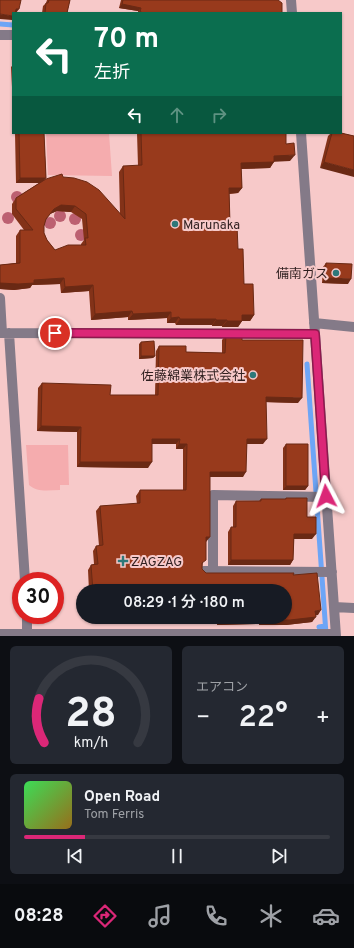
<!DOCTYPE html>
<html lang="ja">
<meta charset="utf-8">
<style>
body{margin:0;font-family:Overpass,"Noto Sans JP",sans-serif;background:#242831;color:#f1f3f6;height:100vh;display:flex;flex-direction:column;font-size:15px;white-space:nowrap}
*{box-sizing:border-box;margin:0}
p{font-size:13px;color:#9ea1a6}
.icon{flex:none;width:22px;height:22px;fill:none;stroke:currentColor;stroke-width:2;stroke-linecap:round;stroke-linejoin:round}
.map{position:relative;height:636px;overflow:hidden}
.side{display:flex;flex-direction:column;gap:10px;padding:10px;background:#0d0f14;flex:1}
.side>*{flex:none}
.hud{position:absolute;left:12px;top:12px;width:330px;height:122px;border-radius:0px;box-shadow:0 1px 3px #0004;background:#0b6e4f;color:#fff;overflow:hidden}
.speed{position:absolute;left:12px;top:572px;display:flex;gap:8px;font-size:20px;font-weight:700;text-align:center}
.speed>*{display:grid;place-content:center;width:52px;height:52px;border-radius:50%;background:#171b24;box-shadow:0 1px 3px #0004;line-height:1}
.speed .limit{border:6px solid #d22;background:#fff;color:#111}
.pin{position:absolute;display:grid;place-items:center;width:34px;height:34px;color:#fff;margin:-17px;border:2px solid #fff;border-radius:50%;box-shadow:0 1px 4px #0007}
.me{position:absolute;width:44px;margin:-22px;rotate:356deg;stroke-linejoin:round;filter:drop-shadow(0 0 3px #0008)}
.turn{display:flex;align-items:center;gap:14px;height:84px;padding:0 16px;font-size:18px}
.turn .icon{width:52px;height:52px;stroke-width:2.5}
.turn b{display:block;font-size:28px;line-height:34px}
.lanes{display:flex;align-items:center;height:38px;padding:0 16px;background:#0003;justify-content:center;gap:20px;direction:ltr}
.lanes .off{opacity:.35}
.big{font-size:30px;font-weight:600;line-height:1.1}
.side .card{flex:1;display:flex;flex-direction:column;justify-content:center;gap:6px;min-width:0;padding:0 14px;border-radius:6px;background:#242831}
.side .dial{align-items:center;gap:0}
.dial svg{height:104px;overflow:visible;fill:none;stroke:#363941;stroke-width:7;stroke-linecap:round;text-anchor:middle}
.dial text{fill:#f1f3f6;stroke:none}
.song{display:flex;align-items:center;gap:12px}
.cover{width:48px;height:48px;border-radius:6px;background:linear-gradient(135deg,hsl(130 70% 55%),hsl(40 70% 35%))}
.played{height:4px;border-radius:2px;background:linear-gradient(90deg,#db2777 20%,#363941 20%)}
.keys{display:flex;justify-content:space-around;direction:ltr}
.heat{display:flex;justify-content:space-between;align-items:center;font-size:22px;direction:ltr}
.side .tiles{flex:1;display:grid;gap:10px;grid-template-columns:1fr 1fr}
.card:last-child{grid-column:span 2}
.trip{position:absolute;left:76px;top:584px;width:216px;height:40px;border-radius:20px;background:#171b24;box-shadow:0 1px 3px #0004;font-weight:600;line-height:40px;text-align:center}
.tab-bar{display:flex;height:64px;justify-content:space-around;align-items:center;background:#090b0e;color:#9ea1a6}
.tab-bar .icon{width:28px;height:28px}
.tab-bar .active{color:#db2777}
.tab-bar b{font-size:18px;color:#f1f3f6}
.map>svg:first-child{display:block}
</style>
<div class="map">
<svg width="354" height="636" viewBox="0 0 354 636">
<rect width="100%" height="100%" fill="#f7c9c9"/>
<path fill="#f5acae" d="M46,133H109L112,176L48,175Z
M26,445H68L69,485H60V490C49,490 38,493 29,485Z"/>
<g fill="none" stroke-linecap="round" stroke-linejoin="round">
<path stroke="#6da5f6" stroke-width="5" d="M0,24L13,25
M307,364L326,634
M319,627L325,626"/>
<path stroke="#847a88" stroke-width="10" d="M291,0L292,13
M0,35H13
M301,133L336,636
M0,298L2,333
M314,323L354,327
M0,333L315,334
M9,333L25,581
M204,571L332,572
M213,571V495L326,497
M334,607L354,608
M27,615V636
M0,634H335"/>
</g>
<g fill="#bc6071">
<circle cx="17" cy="197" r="6"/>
<circle cx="60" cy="216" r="6"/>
<circle cx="8" cy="218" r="6"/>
<circle cx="75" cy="219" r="6"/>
<circle cx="50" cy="223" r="6"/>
<circle cx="81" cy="235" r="6"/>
</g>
<path fill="#833218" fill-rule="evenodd" d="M47,0H70L67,13H42L43,6L46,3Z
M121,0H278L282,13H138V11L119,8Z
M13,65V107L11,67Z
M15,133H44L46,178L44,180L63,177L120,214L119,172L123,166H138L137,133H286V144L290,161H274L270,168L241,169L242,188L238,193L229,194L230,225L238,249L244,284L254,315L250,321H242L238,327H222V326H212V325H176L175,323H167V318L128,320V317L91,320L89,291L61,293L60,284L32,285L30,288L14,290L0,289V265L16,263V236L20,230H24L12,214V204L16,198L39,183H16ZM57,211L71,212L82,219L84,240L81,244V245L55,250L47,240L44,233V226L45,220L50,214Z
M331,133H341L354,136L320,168L328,136Z
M326,263L348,284L322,283L323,267Z
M226,335L242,340L298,403L266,402L263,444H247L243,477H210L206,542L202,569L206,573L293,575L318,615H316L312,622L286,625H259V624L217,625V617H285V591H89L88,570L91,565L94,564L93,551L96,546H99L96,511L100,506L137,504L136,496L140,490H183V449H176V444H152L148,468L77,467V432L37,431L38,388L42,383L110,395H155L156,351L159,346L186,352L222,353V340Z
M141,342L155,356L153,358L139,359V344Z
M286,444L308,486L305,490H283V448Z
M286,498L307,517L312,539H294L293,560L290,565H228V532L231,527H233V506L236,501H259L261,499H285Z
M106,617H158L106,621Z"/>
<path fill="#6a2914" d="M122,4L141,8L138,11L119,8Z
M16,9H19L16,13L13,12Z
M0,14L13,16V18L12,20L0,19Z
M295,155L290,161L270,162L274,156Z
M274,162L270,168L237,169L241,163Z
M324,162L354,170V177L320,168Z
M20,178H46L42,183H16Z
M229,188H242L238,193L225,194Z
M61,205L75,206L71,212L57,211L50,214L42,225L54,209Z
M64,278L60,284L32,285L30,288L14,290L0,289V283L34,280Z
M325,278L351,279L348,284L322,283Z
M93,285L89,291L61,293L65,287Z
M132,311L128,317L91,320L95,314Z
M171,312L167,318L128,320L133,314Z
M242,315H254L250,321H238Z
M179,317L175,323H167L171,318Z
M180,319H216L212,325H176Z
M216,320H227L222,326H212Z
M227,321H242L238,327H222Z
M141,356H155L153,358L139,359Z
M266,397L302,398L298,403L262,402Z
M41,426L81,427L77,432L37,431Z
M152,439H180L176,444H149Z
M247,439H267L263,444H243Z
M179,444H187L183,449H176Z
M80,462H152L148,468L77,467Z
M210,472H246L243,477H207Z
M286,486H308L305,490H283Z
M294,534H316L312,539H291Z
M206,537H210L206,542H202Z
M231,560H293L290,565H228Z
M321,610L318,615L312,616L315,611Z
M109,617H158L106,621Z
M316,617L312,622L286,625H259L262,620Z
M221,619H262L259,624L217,625Z"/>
<path fill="#983a1c" stroke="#6a2914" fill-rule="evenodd" d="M0,0H21L19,9H16L15,13H13V16L0,14Z
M49,0H70L67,13H45L46,3H48Z
M123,0H278L282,3V13H145L140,12L141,8L122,4Z
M19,133H44L46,178H20Z
M141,133H286V144L294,143L295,155L274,156V162L241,163L242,188H229L230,225H237L238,249H243L244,284H253L254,315H242V321H227V320H216V319H180L179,317L171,318V312L133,314L132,311L95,314L93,285L65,287L64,278L34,280V283L18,284L0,283V265L20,263V230H33L16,209V198L46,179L62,174L63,177L74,178L87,182L99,190L125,219L123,166L142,165ZM61,205L75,206L86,214L88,238H85L86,245H68L55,250L47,240L44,233V226L46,219L54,209Z
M332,133H341L354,136V170L324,162Z
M326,263L352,264L351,279L325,278Z
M226,335H242V340H303L302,398L266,397L267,439H247L246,472H210V537H206V560L202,563V569L206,573H294L293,575L317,573L321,610L315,611L316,617L290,620H262V619H221V617H285V591H93L91,565L98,564L96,546L103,545L100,506L140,503V490H186L187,444H179L180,439H152V462H80L81,427L41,426L42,383L111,385L110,395H158L159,346H186V352L225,353Z
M154,341L155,356H141V342Z
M286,444H308V486H286Z
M286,498H307V517H316V534H294L293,560H231V527H236V501H261V499H286Z"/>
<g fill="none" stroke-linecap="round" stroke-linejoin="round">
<g stroke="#8e194d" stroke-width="10">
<path id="route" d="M55,333L315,334L326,496"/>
</g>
<use href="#route" stroke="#db2777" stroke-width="7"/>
</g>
<g fill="#2e7879" stroke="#f7c9c9" stroke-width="1.5">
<circle cx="175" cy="224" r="4"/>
<circle cx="336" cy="273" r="4"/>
<circle cx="253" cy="375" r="4"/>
<path d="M121 555h4v4h4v4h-4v4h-4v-4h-4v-4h4z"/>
</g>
<g text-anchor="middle" stroke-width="4" stroke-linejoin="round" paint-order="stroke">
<g font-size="13" fill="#2f1f1f" stroke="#f7c9c9" text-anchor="start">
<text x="183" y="229">Marunaka</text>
<text x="328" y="278" text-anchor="end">備南ガス</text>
<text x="245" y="380" text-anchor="end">佐藤綿業株式会社</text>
<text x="131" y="566">ZAGZAG</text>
</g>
</g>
</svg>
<div class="speed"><div class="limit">30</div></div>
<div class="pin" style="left:55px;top:333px;background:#d93025"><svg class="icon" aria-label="arrive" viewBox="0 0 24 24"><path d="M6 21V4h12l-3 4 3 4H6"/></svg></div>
<svg class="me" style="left:326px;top:496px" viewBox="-20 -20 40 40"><path d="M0-17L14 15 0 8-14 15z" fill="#db2777" stroke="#fff" stroke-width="4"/></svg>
<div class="trip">08:29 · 1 分 · 180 m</div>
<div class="hud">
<div class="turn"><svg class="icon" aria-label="left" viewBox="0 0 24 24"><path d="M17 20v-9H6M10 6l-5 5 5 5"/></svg><div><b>70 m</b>左折</div></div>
<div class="lanes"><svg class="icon" aria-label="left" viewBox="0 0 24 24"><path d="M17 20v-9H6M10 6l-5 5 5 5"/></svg><svg class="icon off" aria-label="ahead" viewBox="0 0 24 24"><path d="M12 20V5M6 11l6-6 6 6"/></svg><svg class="icon off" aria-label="right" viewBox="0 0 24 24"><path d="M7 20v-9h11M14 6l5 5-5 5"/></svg></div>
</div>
</div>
<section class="side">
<div class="tiles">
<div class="card dial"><svg viewBox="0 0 100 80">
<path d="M14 69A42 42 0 1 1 86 69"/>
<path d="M14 69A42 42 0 0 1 10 35" stroke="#db2777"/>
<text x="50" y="56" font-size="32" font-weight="700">28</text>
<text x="50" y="72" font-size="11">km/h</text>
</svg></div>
<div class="card"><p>エアコン</p>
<div class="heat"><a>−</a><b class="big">22°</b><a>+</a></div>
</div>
<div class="card">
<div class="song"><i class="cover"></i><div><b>Open Road</b><p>Tom Ferris</p></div></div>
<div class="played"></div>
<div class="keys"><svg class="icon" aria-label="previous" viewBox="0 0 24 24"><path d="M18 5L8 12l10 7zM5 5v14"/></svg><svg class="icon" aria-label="pause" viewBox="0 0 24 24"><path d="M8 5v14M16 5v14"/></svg><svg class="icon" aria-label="next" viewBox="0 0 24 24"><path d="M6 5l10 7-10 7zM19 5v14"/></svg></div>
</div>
</div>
</section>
<nav class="tab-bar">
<b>08:28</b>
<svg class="icon active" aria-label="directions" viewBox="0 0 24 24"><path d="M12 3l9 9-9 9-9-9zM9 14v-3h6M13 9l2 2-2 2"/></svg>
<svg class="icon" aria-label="music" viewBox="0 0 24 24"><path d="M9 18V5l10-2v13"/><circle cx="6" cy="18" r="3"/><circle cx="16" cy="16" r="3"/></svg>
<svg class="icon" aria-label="phone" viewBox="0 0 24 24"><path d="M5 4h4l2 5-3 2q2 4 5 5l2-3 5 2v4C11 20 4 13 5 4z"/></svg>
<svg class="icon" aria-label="climate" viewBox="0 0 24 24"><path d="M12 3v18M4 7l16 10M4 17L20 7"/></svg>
<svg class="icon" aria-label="car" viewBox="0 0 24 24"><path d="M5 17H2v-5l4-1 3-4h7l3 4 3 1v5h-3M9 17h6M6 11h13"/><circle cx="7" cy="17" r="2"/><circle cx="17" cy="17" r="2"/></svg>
</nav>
